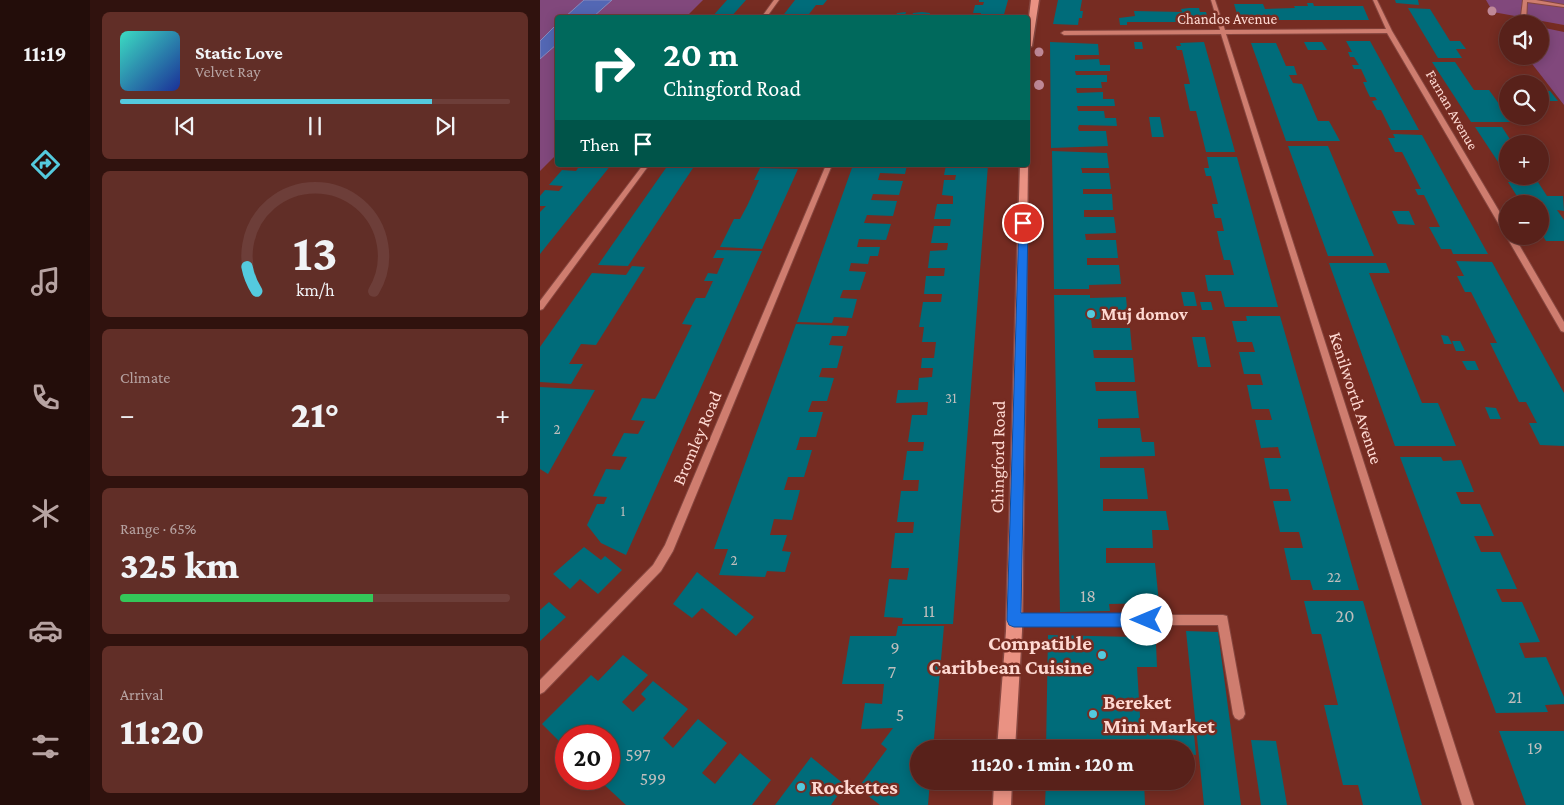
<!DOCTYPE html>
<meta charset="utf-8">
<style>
body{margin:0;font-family:"Crimson Pro",serif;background:#612e27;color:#f1f3f6;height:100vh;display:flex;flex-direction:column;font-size:19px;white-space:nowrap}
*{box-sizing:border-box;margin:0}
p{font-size:16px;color:#b7a3a2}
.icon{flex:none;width:28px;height:28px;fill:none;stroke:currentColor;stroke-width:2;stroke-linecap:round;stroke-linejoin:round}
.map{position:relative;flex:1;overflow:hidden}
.details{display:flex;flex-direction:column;gap:12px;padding:12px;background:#30120e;width:450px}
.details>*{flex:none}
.top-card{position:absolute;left:15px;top:15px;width:475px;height:152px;border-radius:5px;box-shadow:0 2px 12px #0003,0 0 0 1px #6d3e39;background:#00695c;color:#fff;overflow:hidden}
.buttons{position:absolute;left:959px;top:15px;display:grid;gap:10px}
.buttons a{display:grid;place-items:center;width:50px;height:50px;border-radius:50%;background:#58211a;box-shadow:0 2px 12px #0003,0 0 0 1px #6d3e39;font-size:25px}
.speed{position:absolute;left:15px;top:725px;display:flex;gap:10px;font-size:25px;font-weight:700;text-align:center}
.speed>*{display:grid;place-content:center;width:65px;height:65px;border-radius:50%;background:#58211a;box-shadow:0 2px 12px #0003,0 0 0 1px #6d3e39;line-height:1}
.speed .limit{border:8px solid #d22;background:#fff;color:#111}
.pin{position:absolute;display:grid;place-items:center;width:42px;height:42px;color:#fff;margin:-21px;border:2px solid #fff;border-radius:50%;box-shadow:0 1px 5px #0007}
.me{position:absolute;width:55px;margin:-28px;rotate:270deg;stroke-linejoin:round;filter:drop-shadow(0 0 4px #0008)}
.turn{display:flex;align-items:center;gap:18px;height:105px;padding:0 25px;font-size:22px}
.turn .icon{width:65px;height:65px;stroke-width:2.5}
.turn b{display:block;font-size:35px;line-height:42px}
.then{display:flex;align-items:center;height:48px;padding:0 25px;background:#0003;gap:10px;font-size:19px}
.big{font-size:38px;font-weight:800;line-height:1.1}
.details .tile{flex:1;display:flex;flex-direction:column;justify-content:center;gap:8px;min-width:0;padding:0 18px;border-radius:8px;background:#612e27}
.details .dial{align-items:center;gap:0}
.dial svg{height:130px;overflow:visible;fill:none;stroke:#6d3e39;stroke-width:7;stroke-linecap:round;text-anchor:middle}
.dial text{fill:#f1f3f6;stroke:none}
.song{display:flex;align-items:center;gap:15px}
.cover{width:60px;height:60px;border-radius:8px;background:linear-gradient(135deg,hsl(170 70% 55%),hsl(230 70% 35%))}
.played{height:5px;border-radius:2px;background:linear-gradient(90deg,#54cade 80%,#6d3e39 80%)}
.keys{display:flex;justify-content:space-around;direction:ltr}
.heat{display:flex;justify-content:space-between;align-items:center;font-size:28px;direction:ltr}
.charge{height:8px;border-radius:4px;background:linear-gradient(90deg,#34c759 65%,#6d3e39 0)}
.trip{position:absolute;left:370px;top:740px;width:285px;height:50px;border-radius:25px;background:#58211a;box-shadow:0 2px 12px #0003,0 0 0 1px #6d3e39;font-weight:800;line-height:50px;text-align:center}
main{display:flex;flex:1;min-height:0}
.dock{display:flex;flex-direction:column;width:90px;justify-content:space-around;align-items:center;background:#230d0a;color:#b7a3a2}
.dock .icon{width:35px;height:35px}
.dock .active{color:#54cade}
.dock b{font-size:22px;color:#f1f3f6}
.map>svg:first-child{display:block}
</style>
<main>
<nav class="dock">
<b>11:19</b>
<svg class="icon active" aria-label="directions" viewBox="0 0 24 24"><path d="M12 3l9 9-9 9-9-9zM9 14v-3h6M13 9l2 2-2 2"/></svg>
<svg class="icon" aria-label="music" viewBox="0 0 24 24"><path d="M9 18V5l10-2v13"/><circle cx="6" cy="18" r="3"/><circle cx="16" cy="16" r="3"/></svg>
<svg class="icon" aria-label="phone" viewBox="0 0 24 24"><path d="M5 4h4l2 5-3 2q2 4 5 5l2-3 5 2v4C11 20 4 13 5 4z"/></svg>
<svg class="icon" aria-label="climate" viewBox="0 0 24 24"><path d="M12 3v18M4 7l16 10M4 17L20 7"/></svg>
<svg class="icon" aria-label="car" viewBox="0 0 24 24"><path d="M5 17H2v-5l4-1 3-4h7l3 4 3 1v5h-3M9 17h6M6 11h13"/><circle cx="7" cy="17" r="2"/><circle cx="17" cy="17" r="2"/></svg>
<svg class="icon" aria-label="filters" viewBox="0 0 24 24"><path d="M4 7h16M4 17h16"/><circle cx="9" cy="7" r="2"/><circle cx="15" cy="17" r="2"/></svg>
</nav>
<section class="details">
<div class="tile">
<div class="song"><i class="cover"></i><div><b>Static Love</b><p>Velvet Ray</p></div></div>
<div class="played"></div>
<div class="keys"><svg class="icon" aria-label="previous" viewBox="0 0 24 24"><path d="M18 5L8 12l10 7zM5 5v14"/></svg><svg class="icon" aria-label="pause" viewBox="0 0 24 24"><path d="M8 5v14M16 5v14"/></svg><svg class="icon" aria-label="next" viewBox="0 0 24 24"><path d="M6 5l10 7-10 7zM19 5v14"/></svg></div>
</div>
<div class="tile dial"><svg viewBox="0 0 100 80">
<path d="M14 69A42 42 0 1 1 86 69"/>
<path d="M14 69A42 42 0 0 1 8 54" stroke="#54cade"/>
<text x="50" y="56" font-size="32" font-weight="700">13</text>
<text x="50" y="72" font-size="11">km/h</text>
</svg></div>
<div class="tile"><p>Climate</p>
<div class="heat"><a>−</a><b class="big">21°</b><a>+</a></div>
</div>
<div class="tile"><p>Range · 65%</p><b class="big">325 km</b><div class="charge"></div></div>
<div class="tile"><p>Arrival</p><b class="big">11:20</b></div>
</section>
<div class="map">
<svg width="1024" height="805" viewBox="0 0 1024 805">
<rect width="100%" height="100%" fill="#762c22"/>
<path fill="#81487c" d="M0,0H163L146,17L18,18L17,154L0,171Z
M946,0H1024V25L953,12Z
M1000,27L1024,32V105L986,56H1000Z"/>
<path fill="#5367b4" stroke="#8689bd" d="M44,0H72L53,17H25Z
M17,24V44L0,59V41Z"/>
<path fill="#006c7a" d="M187,0H206L190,18H171Z
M255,0H287L283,5H276L266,18H241Z
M439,0H468L463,18H440L441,13H433L435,5H443L444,2H439Z
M518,0H542L540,11H543L542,18H539L538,25L513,24Z
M855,0H878L879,5L856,3Z
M767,3H773L774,6H823L829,20H699L694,4H723L725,9L755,8L754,6H768Z
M649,8H659L660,12H666L669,22H587V25H580L579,18L595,16L594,11L642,12L641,9Z
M868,8L890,9L910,41H920L926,49H916L922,58H898Z
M366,12L364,18H305L306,15H356L357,13Z
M373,13L382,12L390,13L389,18H371Z
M806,41H830L879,130H851L841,110H837L832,101L837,100L835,97H830L827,91L823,82H827L821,69H814L812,65H819L814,57H810L808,52H812Z
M510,42L558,44L559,55H535V60L559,59L560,65H570V71H535L536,75H567V82H561L562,88H536L537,93L563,92V99H574L575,106H537L538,111H564L565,118H576L577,126L539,125L538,128L539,131H566L568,146L511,148Z
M594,42H602L603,49H595Z
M664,42L692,141L695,152H666L656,111H650L644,84H650L642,50H637L636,46H641L640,43Z
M764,42H782L787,50H768Z
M711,43H736L746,66H754L757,75H749L753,83L762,84L778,121H789L800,141H746Z
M892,62H915L934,90H949L972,122H931Z
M1000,91H1010L1018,101H1000Z
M609,117H620L624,137H612Z
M935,127H962L973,144H968V177Z
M853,134L882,135L948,254H913L911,249H901L889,227H900L884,195H878L875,189H881L862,152H855L848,138H855Z
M748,146H788L834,256H788Z
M512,151L567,153L569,168H541L542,171V173H569L571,189H543V194H572L573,210H544V217H574L576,233L545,234L546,240H576L578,258H547V265H579L581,284L549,285V289H514Z
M667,157H697L738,307H685L681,291H668L665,275H694L690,260H684L680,245L677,231H684L681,218H675L672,204H678L671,176H666L664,168H669Z
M40,165H71L0,254V212L6,206H0V196L5,190L19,191L23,186L9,185L22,170L36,171Z
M128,165H155L88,266L58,265Z
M313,165H367L365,174L340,173L338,180L363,181L359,195L333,194L331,200L357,201L353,216L327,215L324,223L351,224L346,240L319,239L317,247H340L338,256H330L328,264L311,263L309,271L326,272L320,290H303L300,298L317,299L312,318L294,317L292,323L257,322Z
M406,165H448L413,624H362L363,618L344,617L349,579L367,580L369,568H351L355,533H373L374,522H357L361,491H378L379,480H363L367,451H383L384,442H368L372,415H387L388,402L356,403L358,390H378L379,378L392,377L393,368H381L382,358H394L396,342H382L384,327H379L383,302H401L402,294H384L386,276H404L405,268H388L390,251L407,250L408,243H391L394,226H410L411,219H394L397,204H413V196L402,195L404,180H415L416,175H404Z
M220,168L258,169L222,249L180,247L194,219H200L207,206L219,180H214Z
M968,182H998L1007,196H1023L1024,211L1017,210L1024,220V241H1006L1000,231V204H982Z
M852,211H869L875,225L858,224Z
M177,250L222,251L86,555L61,543L47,525L57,504H64L67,497L53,496L66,469L80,470L87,457L72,456L84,433L98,434L105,421L91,420L102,398L115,399L119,392L152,325L142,324L156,298H165L173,281H164L168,273L177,274L184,258H173Z
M916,261L952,262L1024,393V446L1000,445L989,423H997L986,402H979L950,343H957L931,292H925L917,276H924Z
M789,263H846L850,273H829L831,278L882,403H898L916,446H855Z
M92,266L105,267L56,345L41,344L29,364H43L31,384L0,382V347L52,273L86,275Z
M641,292H654L657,306H644Z
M514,295H550V298L586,297L588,319H551L552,328H590L592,350H553L554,358H593L595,382H555L556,391H596L599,418L558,419V428H600L602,442H614L615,456L560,457V468H604L608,499H563V511H626L629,530H612L613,548H566V563H615L619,603L569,604L570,611L520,612Z
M660,302H671L673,310H662Z
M706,316H740L819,590H773L770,580H751L744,548H763L759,532H740L733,501H751L748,489H730L724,458H741L738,447L721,448L715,420H732L729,409H712L707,385H723L720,374H704L699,352H715L712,342H697L692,321H707Z
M256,324L309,326L306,336H292L289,345L303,346L297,368H282L279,377L294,378L287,401H272L268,412H283L276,437H260L258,444L256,450H272L264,477H248L244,490H260L252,520L234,519L230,535H247L242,551L251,552L245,572L227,571L225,577L179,575L188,549H174Z
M901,335L908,336L912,344H904Z
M652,337H665L671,367H658Z
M912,341H920L925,351H916Z
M922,361H935L939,370H927Z
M0,387L55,390L8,474L0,469Z
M945,407L956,408L961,419H950Z
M860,457H901L903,461L921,460L934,492H916L921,504H940L954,536H934L941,552H960L977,589H956L962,602H982L1000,642L979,643L985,658L1006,657L1024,697V704L1005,705L1008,712L956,713Z
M44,547L61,560L65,556L82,570L58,594L40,579L30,589L13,574Z
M157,572L214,617L196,636L162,608L152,618L133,604Z
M764,601H823L882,805H823L818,785H803L784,705H798L781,634H772Z
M9,602L26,617L0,641V610Z
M358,626H404L393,749H379V781H390L388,805H340L318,788L347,749L341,744L353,728L321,729L325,703L342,704L344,684H302L310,636H356Z
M646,631L678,632L701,805H664Z
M508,635L595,637L596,644H616L617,667H597L601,733L654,734L656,755L646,754V749H506Z
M83,655L108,675L82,702L93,712L106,699L101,694L113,681L148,709L123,738L133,748L158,719L187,743L162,773L175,784L200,753L231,780L212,805H86L58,779H69V736H26V748L2,724L51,675L58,681Z
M959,731H1024V805H986Z
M711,740L736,741L747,805H721Z
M271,757L305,785L291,805H235Z
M506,781H604L605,805H505Z"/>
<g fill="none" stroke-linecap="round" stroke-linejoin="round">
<g stroke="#86463f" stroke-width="2">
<path id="minor" d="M234,0H239L226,18H221Z
M671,0H675L685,30L846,29L833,0H837L852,31L968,226V236H974L1024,322V332L1021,331L966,236L967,235L964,233L847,33L686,34L934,805H922L681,34L524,35L521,33L524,31L680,30Z
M983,0H996L1024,5V7L987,2L986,24H980Z
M103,165H109L3,309L0,310V301Z
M286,165H292L133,551L121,571L4,692L0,694V680L113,565L125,545Z
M474,615H683L687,616L705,714L703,718L699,720L695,718L693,714L678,625H474L470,624L469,620L470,616Z"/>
</g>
<g stroke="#86463f" stroke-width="3">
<path id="major" d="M491,0H499L492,46L488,48V25Z
M488,163L482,631L475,749H457L466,631L480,165H488Z
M454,781H472L471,805H453Z"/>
</g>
<use href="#minor" fill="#cf7d6f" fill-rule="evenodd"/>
<use href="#major" fill="#ea9283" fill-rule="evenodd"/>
</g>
<g fill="#bf8897">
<circle cx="952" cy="11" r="4.5"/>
<circle cx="499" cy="52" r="4.5"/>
<circle cx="499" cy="85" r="5"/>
</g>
<path fill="#1a73e8" stroke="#114b97" d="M483,220L488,223L481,613H607L612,615L614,620L612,625L607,627H474L469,625L467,620L479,223Z"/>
<g fill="#54cade" stroke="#762c22" stroke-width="2">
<circle cx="551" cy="314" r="5"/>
<circle cx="562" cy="655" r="5"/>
<circle cx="553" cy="714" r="5"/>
<circle cx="261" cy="787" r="5"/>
</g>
<g text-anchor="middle" stroke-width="5" stroke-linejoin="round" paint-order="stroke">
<g font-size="15" fill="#fed9d2" stroke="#762c22">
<text x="687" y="24">Chandos Avenue</text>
<text transform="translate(912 110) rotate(60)" y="5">Farnan Avenue</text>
</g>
<g font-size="15" fill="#bebebc">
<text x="411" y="403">31</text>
<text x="17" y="434">2</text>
<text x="83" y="516">1</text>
<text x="194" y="565">2</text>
<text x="794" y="582">22</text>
</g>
<g font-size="18" font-weight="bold" fill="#fed9d2" stroke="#762c22" text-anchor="start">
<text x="561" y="320">Muj domov</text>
</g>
<g font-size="18" fill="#fed9d2" stroke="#762c22">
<text transform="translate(816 398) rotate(72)" y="6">Kenilworth Avenue</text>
<text transform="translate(157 438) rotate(-67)" y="6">Bromley Road</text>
<text transform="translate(458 457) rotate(-89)" y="6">Chingford Road</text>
</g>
<g font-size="18" fill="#bebebc">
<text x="548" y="602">18</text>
<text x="389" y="617">11</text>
<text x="805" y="622">20</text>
<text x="355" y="654">9</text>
<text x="352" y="678">7</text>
<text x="975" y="703">21</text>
<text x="360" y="721">5</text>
<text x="995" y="754">19</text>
<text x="98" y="761">597</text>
<text x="113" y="785">599</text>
</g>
<g font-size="21" font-weight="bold" fill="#fed9d2" stroke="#762c22" text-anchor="start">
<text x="552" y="650" text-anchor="end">Compatible<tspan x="552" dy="24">Caribbean Cuisine</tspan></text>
<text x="563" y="709">Bereket<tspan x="563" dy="24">Mini Market</tspan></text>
<text x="271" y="794">Rockettes</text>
</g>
</g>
</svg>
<div class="buttons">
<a><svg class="icon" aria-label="sound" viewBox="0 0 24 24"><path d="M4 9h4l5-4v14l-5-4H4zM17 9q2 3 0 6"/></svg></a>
<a><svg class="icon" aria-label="search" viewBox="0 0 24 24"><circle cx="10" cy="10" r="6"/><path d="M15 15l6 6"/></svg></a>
<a>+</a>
<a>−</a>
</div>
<div class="speed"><div class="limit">20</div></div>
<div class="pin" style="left:483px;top:223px;background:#d93025"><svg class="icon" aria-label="arrive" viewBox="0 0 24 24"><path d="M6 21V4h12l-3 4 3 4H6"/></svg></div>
<svg class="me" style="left:607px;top:620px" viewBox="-20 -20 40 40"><circle r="19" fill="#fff"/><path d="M0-13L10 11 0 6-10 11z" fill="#1a73e8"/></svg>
<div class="trip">11:20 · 1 min · 120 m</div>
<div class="top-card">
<div class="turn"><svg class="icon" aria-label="right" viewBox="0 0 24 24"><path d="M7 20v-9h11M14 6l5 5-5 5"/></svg><div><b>20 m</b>Chingford Road</div></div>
<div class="then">Then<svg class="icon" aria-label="arrive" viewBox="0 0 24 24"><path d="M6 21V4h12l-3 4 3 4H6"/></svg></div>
</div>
</div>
</main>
